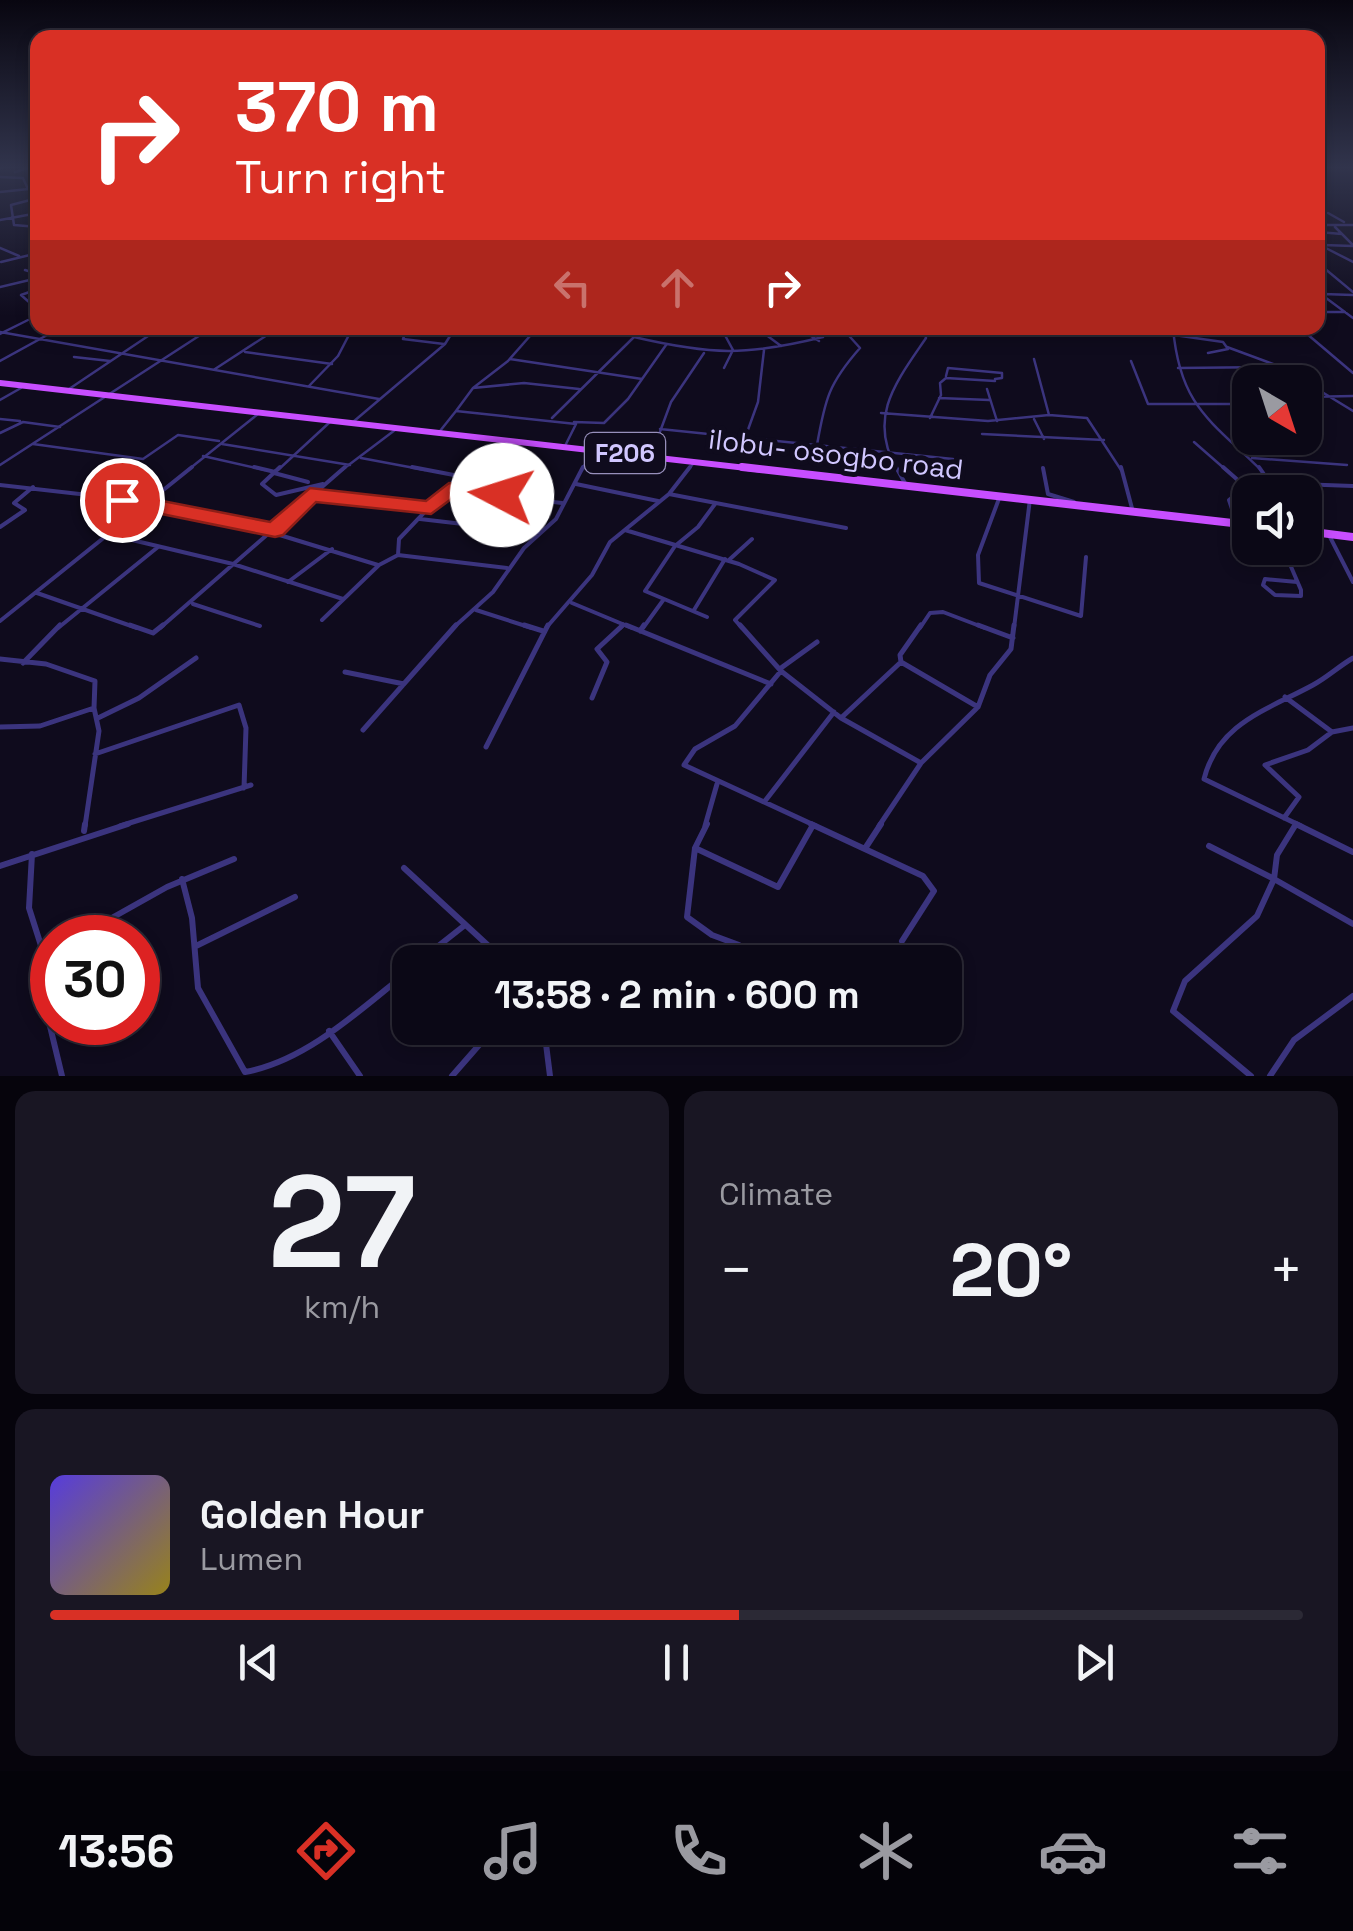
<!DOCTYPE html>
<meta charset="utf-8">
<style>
body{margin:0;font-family:"Space Grotesk",sans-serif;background:#191623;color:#f1f3f6;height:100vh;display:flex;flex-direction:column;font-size:38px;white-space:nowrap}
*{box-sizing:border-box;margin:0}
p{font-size:32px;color:#9a9aa1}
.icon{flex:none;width:55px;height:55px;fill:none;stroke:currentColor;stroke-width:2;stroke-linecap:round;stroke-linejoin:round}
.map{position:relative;height:1076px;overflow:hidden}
.side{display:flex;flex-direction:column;gap:15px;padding:15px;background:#06040c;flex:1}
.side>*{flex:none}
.guide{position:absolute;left:30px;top:30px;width:1295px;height:305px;border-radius:20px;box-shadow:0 5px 15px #0003,0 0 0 2px #2b2935;background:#d93025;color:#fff;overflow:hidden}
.needle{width:65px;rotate:141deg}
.controls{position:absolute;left:1232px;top:365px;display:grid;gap:20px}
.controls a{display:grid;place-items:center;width:90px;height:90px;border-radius:20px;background:#0b0816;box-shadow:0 5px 15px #0003,0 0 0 2px #2b2935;font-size:50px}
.speed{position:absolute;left:30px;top:915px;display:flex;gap:20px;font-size:50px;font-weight:700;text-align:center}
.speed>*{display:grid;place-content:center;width:130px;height:130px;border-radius:50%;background:#0b0816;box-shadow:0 5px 15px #0003,0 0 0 2px #2b2935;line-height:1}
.speed .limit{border:15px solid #d22;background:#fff;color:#111}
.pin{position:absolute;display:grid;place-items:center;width:85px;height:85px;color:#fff;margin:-42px;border:5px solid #fff;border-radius:50%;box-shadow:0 2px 10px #0007}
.me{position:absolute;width:110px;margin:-55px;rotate:275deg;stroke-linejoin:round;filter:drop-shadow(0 0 8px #0008)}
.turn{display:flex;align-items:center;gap:35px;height:210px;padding:0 40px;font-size:45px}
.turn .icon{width:130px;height:130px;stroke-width:2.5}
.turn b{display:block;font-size:70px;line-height:85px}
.lanes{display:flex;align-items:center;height:95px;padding:0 40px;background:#0003;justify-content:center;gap:50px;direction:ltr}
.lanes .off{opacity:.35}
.big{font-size:75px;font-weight:600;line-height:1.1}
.side .widget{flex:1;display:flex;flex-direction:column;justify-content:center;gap:15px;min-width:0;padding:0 35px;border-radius:20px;background:#191623}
.side .dial{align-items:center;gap:0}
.dial b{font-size:130px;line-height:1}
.song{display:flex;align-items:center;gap:30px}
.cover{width:120px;height:120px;border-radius:15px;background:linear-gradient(135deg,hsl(250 70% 55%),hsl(50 70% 35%))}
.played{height:10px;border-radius:5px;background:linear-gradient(90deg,#d93025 55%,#2b2935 55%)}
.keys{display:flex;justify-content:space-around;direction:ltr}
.heat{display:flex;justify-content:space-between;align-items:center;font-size:55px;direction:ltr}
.side .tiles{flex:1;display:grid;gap:15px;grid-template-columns:1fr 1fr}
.widget:last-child{grid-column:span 2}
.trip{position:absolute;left:392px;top:945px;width:570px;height:100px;border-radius:20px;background:#0b0816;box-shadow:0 5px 15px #0003,0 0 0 2px #2b2935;font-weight:600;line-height:100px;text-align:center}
.dock{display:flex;height:160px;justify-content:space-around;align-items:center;background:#040309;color:#9a9aa1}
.dock .icon{width:70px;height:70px}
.dock .current{color:#d93025}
.dock b{font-size:45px;color:#f1f3f6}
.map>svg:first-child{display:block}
</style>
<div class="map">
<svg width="1353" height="1076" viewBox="0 0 1353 1076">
<rect width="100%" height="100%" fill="#0f0b1d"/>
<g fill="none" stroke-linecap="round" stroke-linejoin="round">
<path stroke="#3b347e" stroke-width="2.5" d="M0,168L9,166
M15,172L34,166
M0,177L23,178L27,187
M0,192L38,188
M38,198L11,205L14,225L38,227
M1328,213L1344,222
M0,220L38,213
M1318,225H1353
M1335,227L1353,245
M1318,232L1342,234
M38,233L33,239L38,240
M1320,245L1353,262
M1323,245L1353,246
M0,248L19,256
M1,262L38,253
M1318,263L1353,292
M25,270L38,274
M0,287L38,278
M1318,292L1353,318
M1323,294L1353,295
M29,302L21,295L38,289
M1318,312H1345
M201,328L205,332L369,328
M407,328L403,339L444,344
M699,328L700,335
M721,328L733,350L724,368
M757,328L781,346
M798,328L819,341
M925,328L957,330
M1173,328C1180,406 1210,420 1261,470
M1300,328L1353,373
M0,332L379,399
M0,334L28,320
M530,334L559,328
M1174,335L1223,342L1228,349L1208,353
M1227,347L1281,367L1353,411
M245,352L332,364
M74,357L110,361
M510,359L642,379
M1034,359L1049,415
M0,361L60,328
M1131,361L1148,404H1250
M1178,368L1276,367
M215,369L278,328
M946,376L948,368L1002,373V378L995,379
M309,386L338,356L351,331
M473,388L508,361L537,328
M69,389L160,328
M987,389L997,421
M1305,397L1353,396
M939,398L989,400
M0,400L21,388
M456,411L473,388L524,383L579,389
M881,413L988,421L1049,415L1087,418L1121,470
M552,418L634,337C711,355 746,356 823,337
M930,418L941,395L940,383L946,378L995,381
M0,419L20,421
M1034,419L1044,439
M353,422L445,344L455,328
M574,422L604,423L628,399L666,345
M660,429L953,459
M440,431L456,411L576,424L565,446
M0,433L23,422L60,427
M982,434L1104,440
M745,438L758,402L764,350
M1273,438L1278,444
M1194,442L1226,470
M33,444L143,459L178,435L219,441
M222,444L350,465
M817,445C825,399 829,383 860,348L842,328
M203,456L265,470
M651,456L671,402L704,353
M361,458L425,470
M1252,458L1347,465
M0,465L205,332
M188,470L258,414
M278,470L330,422
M342,470L395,430
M582,470L593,449
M688,470L693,464
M897,470C867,417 896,382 926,338L924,328"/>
<path stroke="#3b347e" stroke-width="4" d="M254,467L275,472
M280,467L262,484L276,495L323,484
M896,467L906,485
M1121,467L1133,512
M1223,467L1240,482
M1259,467L1276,492
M1043,468L1048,494L1074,502
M274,473L308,482
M576,484L658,501
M0,485L150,502L275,530
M449,490L562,503
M669,494L846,528
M312,495L431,508
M1000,496L978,555L979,583L1081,616L1086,557
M420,519L540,533
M1236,521L1229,500L1239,492L1240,482L1353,486
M0,527L25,510L14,503L33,487
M625,530L739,564L775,580L735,620L742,628
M273,533L378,565
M111,535L233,564L343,599
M1330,537L1353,582
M1283,548L1301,590V596L1275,595L1263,585L1265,579L1297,582
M398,555L399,539L459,476L412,467
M730,559L752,539
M288,582L332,549
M37,593L137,628
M572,603L632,628
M193,604L260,626
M476,610L532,628
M694,610L725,559
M707,617L645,591L675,546L698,527L715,504
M322,620L379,565L398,555L507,568
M0,621L192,467
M58,628L158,547
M160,628L345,467
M453,628L493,592L524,548L556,519L583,467
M546,628L592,575L610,542L669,494L690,467
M620,628L623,625
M643,628L664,599
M920,628L930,613L943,612L985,628
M1014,628L1030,499"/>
<path stroke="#3b347e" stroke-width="5" d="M130,625L153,633L163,625
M524,625L543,631
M626,625L771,684
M740,625L781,671
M978,625L1013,638
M640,631L644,625
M0,659L46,664L95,681L94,708L40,726L0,727
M901,662L978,707
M23,663L60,625
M781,668L817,642
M345,672L404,684
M1285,697L1332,732
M592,698L607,662L597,649L623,625
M98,718L139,698L196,658
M841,718L901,662L900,655L921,625
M363,730L456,625
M486,747L548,625
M95,754L239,705L246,728L244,788
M765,801L834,712
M1284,818L1299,797L1265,765L1308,750L1332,732L1353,728
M85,826L99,731L94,708
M120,826L251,785
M705,826L717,784
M816,826L684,765L695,749L735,726L781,671L841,718L921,763
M879,826L921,763L978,707L990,675L1011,649L1014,625
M1301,826L1204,779C1218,723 1267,710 1313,685C1328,677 1339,666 1353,658"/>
<path stroke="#3b347e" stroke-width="6" d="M707,824L695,848L687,917L712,935L739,945
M811,824L923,876L934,891L902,941
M1296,824L1353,852
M1296,824L1277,855L1274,879L1353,924
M84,831L85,824
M1209,846L1274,879L1257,916L1185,981L1173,1011L1251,1076
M866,847L881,824
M695,848L778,887L813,825
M32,854L29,908L44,955L42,993L62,1076
M0,866L128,824
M404,868L506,962
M182,879L192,918L198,988L245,1072C307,1061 362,1008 410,970
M76,938L167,887L234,859
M196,946L295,897
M418,962L465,925
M544,1028L550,1076
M329,1031L360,1076
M452,1076L494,1028
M1270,1076L1294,1040L1353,996"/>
<path stroke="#c84eff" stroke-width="6" d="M0,383L764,470"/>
<path stroke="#c84eff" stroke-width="8" d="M742,467L1250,525
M1305,531L1353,537"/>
</g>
<linearGradient id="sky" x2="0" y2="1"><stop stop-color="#080610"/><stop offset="0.53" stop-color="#31344c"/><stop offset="1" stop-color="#31344c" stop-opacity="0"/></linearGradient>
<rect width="1353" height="316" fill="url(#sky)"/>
<path fill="#d93025" stroke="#8d1f18" stroke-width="2.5" d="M449,483L502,489L513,495L502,501L454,497L431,514L316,502L283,535L275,537L122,506L112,500L122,493L270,522L310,488L426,501Z"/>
<g text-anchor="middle" stroke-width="10" stroke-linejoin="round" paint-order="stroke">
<rect fill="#0f0b1d" stroke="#978fbb" stroke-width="2.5" x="585" y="433" width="80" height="40" rx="8"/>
<g font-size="25" font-weight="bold" fill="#d1c7ff">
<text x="625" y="462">F206</text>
</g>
<g font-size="28" fill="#d1c7ff" stroke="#0f0b1d">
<text transform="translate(836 454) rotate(7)" y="10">ilobu- osogbo road</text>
</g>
</g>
</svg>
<div class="controls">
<a><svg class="needle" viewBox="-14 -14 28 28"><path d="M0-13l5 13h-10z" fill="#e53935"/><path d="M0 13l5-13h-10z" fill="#9a9aa1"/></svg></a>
<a><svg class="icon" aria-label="sound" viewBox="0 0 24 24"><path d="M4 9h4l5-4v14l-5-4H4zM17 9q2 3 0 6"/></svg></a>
</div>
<div class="speed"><div class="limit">30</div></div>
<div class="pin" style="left:122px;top:500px;background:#d93025"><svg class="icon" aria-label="arrive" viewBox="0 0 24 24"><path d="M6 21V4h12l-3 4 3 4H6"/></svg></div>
<svg class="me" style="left:502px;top:495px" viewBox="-20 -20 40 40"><circle r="19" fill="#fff"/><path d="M0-13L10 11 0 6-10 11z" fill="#d93025"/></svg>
<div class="trip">13:58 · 2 min · 600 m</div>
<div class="guide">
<div class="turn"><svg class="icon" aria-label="right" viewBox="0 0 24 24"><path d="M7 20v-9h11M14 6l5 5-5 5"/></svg><div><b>370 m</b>Turn right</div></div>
<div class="lanes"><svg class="icon off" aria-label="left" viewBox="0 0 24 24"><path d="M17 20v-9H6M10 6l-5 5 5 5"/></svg><svg class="icon off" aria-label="ahead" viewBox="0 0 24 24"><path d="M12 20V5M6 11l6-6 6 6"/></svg><svg class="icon" aria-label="right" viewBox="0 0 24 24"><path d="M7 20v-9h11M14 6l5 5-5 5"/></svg></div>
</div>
</div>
<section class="side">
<div class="tiles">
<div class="widget dial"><b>27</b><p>km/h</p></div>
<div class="widget"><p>Climate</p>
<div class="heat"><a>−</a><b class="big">20°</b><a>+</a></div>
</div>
<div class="widget">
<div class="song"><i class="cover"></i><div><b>Golden Hour</b><p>Lumen</p></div></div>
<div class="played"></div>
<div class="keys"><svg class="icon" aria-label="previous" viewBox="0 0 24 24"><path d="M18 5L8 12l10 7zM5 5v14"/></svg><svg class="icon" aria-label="pause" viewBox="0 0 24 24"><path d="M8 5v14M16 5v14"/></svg><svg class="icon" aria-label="next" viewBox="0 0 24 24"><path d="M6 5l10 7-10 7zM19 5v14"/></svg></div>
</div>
</div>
</section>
<nav class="dock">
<b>13:56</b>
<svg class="icon current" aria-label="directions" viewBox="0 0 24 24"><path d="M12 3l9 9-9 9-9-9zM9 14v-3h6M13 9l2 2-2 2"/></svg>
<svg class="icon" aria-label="music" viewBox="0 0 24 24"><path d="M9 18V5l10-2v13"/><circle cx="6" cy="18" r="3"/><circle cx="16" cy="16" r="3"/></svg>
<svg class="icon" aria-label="phone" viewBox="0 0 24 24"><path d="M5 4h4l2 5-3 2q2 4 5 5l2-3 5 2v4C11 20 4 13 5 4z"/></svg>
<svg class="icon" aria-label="climate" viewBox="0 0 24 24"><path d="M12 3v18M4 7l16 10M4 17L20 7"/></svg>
<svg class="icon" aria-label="car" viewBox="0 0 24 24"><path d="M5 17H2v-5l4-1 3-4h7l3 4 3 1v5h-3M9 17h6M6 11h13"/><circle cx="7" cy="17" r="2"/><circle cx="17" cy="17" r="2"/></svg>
<svg class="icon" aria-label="filters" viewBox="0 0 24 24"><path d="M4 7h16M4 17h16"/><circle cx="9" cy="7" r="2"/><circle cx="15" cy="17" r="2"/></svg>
</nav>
